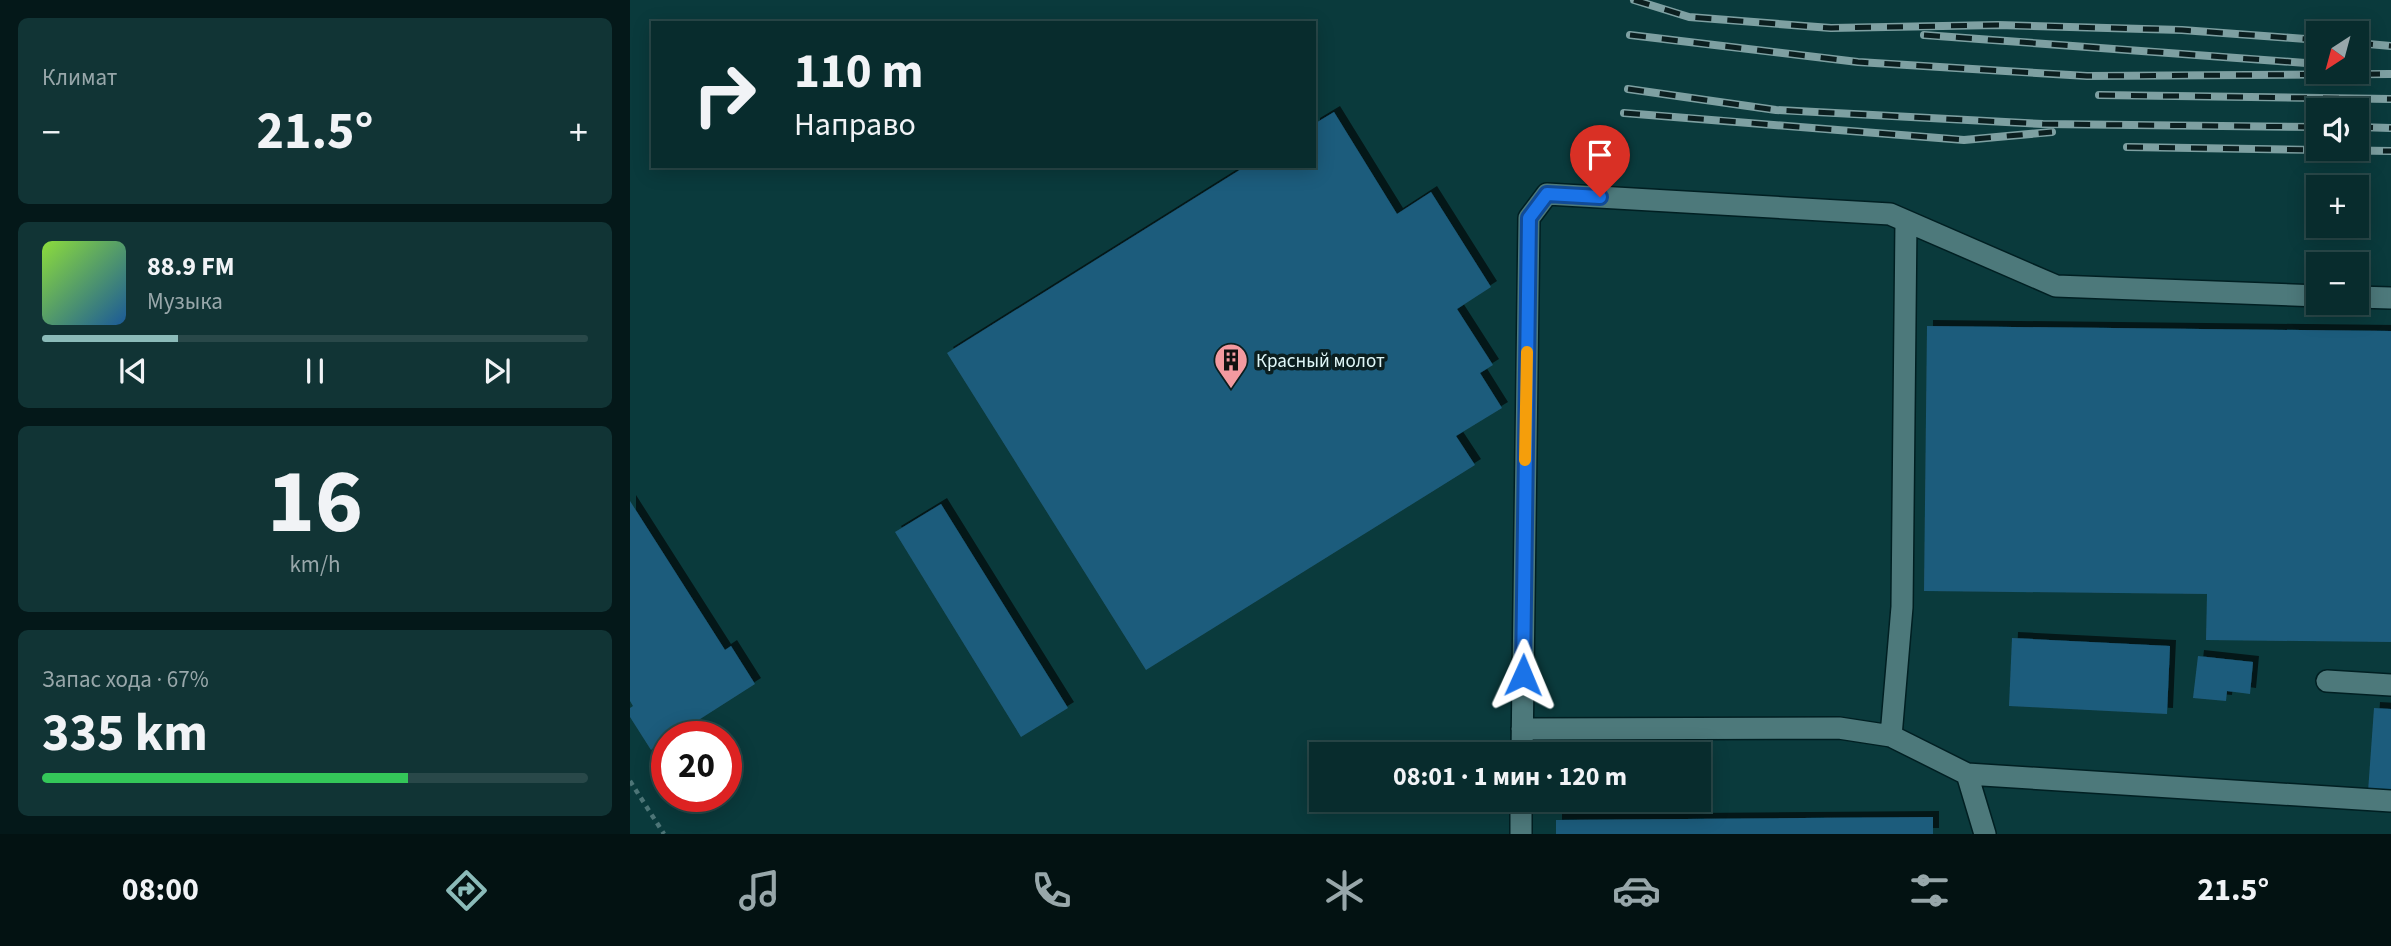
<!DOCTYPE html>
<html lang="ru">
<meta charset="utf-8">
<style>
body{margin:0;font-family:"Source Sans 3",sans-serif;background:#113435;color:#f1f3f6;height:100vh;display:flex;flex-direction:column;font-size:26px;white-space:nowrap}
*{box-sizing:border-box;margin:0}
p{font-size:23px;color:#98a7aa}
.icon{flex:none;width:38px;height:38px;fill:none;stroke:currentColor;stroke-width:2;stroke-linecap:round;stroke-linejoin:round}
.map{position:relative;flex:1;overflow:hidden}
.panel{display:flex;flex-direction:column;gap:18px;padding:18px;background:#041819;width:630px}
.panel>*{flex:none}
.top-card{position:absolute;left:21px;top:21px;width:665px;height:147px;border-radius:0px;box-shadow:0 4px 18px #0003,0 0 0 2px #294849;background:#082c2d;color:#f1f3f6;overflow:hidden}
.needle{width:46px;rotate:216deg}
.tools{position:absolute;left:1676px;top:21px;display:grid;gap:14px}
.tools a{display:grid;place-items:center;width:63px;height:63px;border-radius:0px;background:#082c2d;box-shadow:0 4px 18px #0003,0 0 0 2px #294849;font-size:35px}
.speed{position:absolute;left:21px;top:721px;display:flex;gap:14px;font-size:35px;font-weight:700;text-align:center}
.speed>*{display:grid;place-content:center;width:91px;height:91px;border-radius:50%;background:#082c2d;box-shadow:0 4px 18px #0003,0 0 0 2px #294849;line-height:1}
.speed .limit{border:10px solid #d22;background:#fff;color:#111}
.pin{position:absolute;display:grid;place-items:center;width:60px;height:60px;color:#fff;margin:-72px -30px;border-radius:50% 50% 50% 0;rotate:-45deg;box-shadow:0 0 7px #0007}
.pin .icon{rotate:45deg}
.me{position:absolute;width:77px;margin:-38px;rotate:1deg;stroke-linejoin:round;filter:drop-shadow(0 0 5px #0008)}
.turn{display:flex;align-items:center;gap:24px;height:147px;padding:0 28px;font-size:32px}
.turn .icon{width:91px;height:91px;stroke-width:2.5}
.turn b{display:block;font-size:49px;line-height:60px}
.big{font-size:52px;font-weight:700;line-height:1.1}
.panel .tile{flex:1;display:flex;flex-direction:column;justify-content:center;gap:10px;min-width:0;padding:0 24px;border-radius:10px;background:#113435}
.panel .dial{align-items:center;gap:0}
.dial b{font-size:91px;line-height:1}
.song{display:flex;align-items:center;gap:21px}
.cover{width:84px;height:84px;border-radius:10px;background:linear-gradient(135deg,hsl(90 70% 55%),hsl(210 70% 35%))}
.played{height:7px;border-radius:4px;background:linear-gradient(90deg,#8bbbb9 25%,#294849 25%)}
.keys{display:flex;justify-content:space-around;direction:ltr}
.heat{display:flex;justify-content:space-between;align-items:center;font-size:38px;direction:ltr}
.charge{height:10px;border-radius:5px;background:linear-gradient(90deg,#34c759 67%,#294849 0)}
.trip{position:absolute;left:679px;top:742px;width:402px;height:70px;border-radius:0px;background:#082c2d;box-shadow:0 4px 18px #0003,0 0 0 2px #294849;font-weight:700;line-height:70px;text-align:center}
.tabs{display:flex;height:112px;justify-content:space-around;align-items:center;background:#031212;color:#98a7aa}
.tabs .icon{width:49px;height:49px}
.tabs .current{color:#8bbbb9}
.tabs b{font-size:32px;color:#f1f3f6}
main{display:flex;flex:1;min-height:0}
.map>svg:first-child{display:block}
</style>
<main>
<section class="panel">
<div class="tile"><p>Климат</p>
<div class="heat"><a>−</a><b class="big">21.5°</b><a>+</a></div>
</div>
<div class="tile">
<div class="song"><i class="cover"></i><div><b>88.9 FM</b><p>Музыка</p></div></div>
<div class="played"></div>
<div class="keys"><svg class="icon" aria-label="previous" viewBox="0 0 24 24"><path d="M18 5L8 12l10 7zM5 5v14"/></svg><svg class="icon" aria-label="pause" viewBox="0 0 24 24"><path d="M8 5v14M16 5v14"/></svg><svg class="icon" aria-label="next" viewBox="0 0 24 24"><path d="M6 5l10 7-10 7zM19 5v14"/></svg></div>
</div>
<div class="tile dial"><b>16</b><p>km/h</p></div>
<div class="tile"><p>Запас хода · 67%</p><b class="big">335 km</b><div class="charge"></div></div>
</section>
<div class="map">
<svg width="1761" height="834" viewBox="0 0 1761 834">
<defs>
<filter id="shadow"><feDropShadow dx="6" dy="-6" stdDeviation="0" flood-color="#0009"/></filter>
</defs>
<rect width="100%" height="100%" fill="#0a3a3c"/>
<path fill="#1f5b7b" filter="url(#shadow)" d="M704,112L767,214L801,192L861,287L827,309L863,365L850,373L872,408L826,436L845,465L516,670L317,353L616,166H684V124Z
M1297,326L1761,331V642L1576,640L1577,594L1294,591Z
M0,501L95,650L101,646L125,684L42,737H37L21,750L0,717V708L3,706L0,701Z
M311,504L438,708L391,737L265,532Z
M1382,638L1540,646L1537,714L1379,706Z
M1568,656L1623,662L1620,694L1597,691L1596,701L1563,698Z
M1744,708L1761,709V794L1738,792Z
M1303,817V834H926V820Z"/>
<g fill="none" stroke-linecap="round" stroke-linejoin="round">
<g stroke="#001f22" stroke-width="24">
<path id="minor" d="M1727,297L1761,298
M1697,681L1761,685
M892,729L1209,728L1261,736L1337,774L1761,801
M1261,736L1272,607L1276,221
M892,754L899,218L917,194L1260,214L1426,286L1689,296
M1337,774L1355,834
M891,834V800"/>
</g>
<path stroke="#4d7577" stroke-width="4.5" stroke-dasharray="5 5" stroke-linecap="butt" d="M0,781L34,834"/>
<use href="#minor" stroke="#4d797b" stroke-width="21"/>
<g stroke="#7ea0a2" stroke-width="8">
<path id="rail" d="M1004,0L1059,17L1201,28L1368,25L1552,30L1689,40
M1000,35L1228,62L1457,76L1761,74
M1294,35L1689,64
M1727,43L1761,46
M998,89L1146,110L1413,124L1689,127
M1469,95L1761,99
M994,113L1334,140L1422,132
M1727,127L1761,128
M1497,147L1761,151"/>
</g>
<use href="#rail" stroke="#0b1e1f" stroke-width="5" stroke-dasharray="16" stroke-linecap="butt"/>
</g>
<g fill="none" stroke-linecap="round" stroke-linejoin="round">
<g stroke="#114b97" stroke-width="18">
<path id="route" d="M893,675L899,218L917,194L970,197"/>
</g>
<use href="#route" stroke="#1a73e8" stroke-width="12"/>
<path stroke="#f59e0b" stroke-width="12" d="M895,460L897,352"/>
</g>
<defs>
<g id="building-pin" transform="scale(1.75)"><path d="M0 17L-7.5 6A9.5 9.5 0 1 1 7.5 6Z" fill="#f49aa0" stroke="#0b1e1f"/><path d="M-4-6H4V6H1V3H-1V6H-4ZM-2.5-4.3h1.7v1.8h-1.7ZM.8-4.3h1.7v1.8H.8ZM-2.5-1h1.7V.8h-1.7ZM.8-1h1.7V.8H.8Z" fill="#111"/></g>
</defs>
<g fill-rule="evenodd">
<use href="#building-pin" x="601" y="360"/>
</g>
<g text-anchor="middle" stroke-width="7" stroke-linejoin="round" paint-order="stroke">
<g font-size="19" fill="#dff6f7" stroke="#0b1e1f" text-anchor="start">
<text x="626" y="367">Красный молот</text>
</g>
</g>
</svg>
<div class="tools">
<a><svg class="needle" viewBox="-14 -14 28 28"><path d="M0-13l5 13h-10z" fill="#e53935"/><path d="M0 13l5-13h-10z" fill="#98a7aa"/></svg></a>
<a><svg class="icon" aria-label="sound" viewBox="0 0 24 24"><path d="M4 9h4l5-4v14l-5-4H4zM17 9q2 3 0 6"/></svg></a>
<a>+</a>
<a>−</a>
</div>
<div class="speed"><div class="limit">20</div></div>
<div class="pin" style="left:970px;top:197px;background:#d93025"><svg class="icon" aria-label="arrive" viewBox="0 0 24 24"><path d="M6 21V4h12l-3 4 3 4H6"/></svg></div>
<svg class="me" style="left:893px;top:675px" viewBox="-20 -20 40 40"><path d="M0-17L14 15 0 8-14 15z" fill="#1a73e8" stroke="#fff" stroke-width="4"/></svg>
<div class="trip">08:01 · 1 мин · 120 m</div>
<div class="top-card">
<div class="turn"><svg class="icon" aria-label="right" viewBox="0 0 24 24"><path d="M7 20v-9h11M14 6l5 5-5 5"/></svg><div><b>110 m</b>Направо</div></div>
</div>
</div>
</main>
<nav class="tabs">
<b>08:00</b>
<svg class="icon current" aria-label="directions" viewBox="0 0 24 24"><path d="M12 3l9 9-9 9-9-9zM9 14v-3h6M13 9l2 2-2 2"/></svg>
<svg class="icon" aria-label="music" viewBox="0 0 24 24"><path d="M9 18V5l10-2v13"/><circle cx="6" cy="18" r="3"/><circle cx="16" cy="16" r="3"/></svg>
<svg class="icon" aria-label="phone" viewBox="0 0 24 24"><path d="M5 4h4l2 5-3 2q2 4 5 5l2-3 5 2v4C11 20 4 13 5 4z"/></svg>
<svg class="icon" aria-label="climate" viewBox="0 0 24 24"><path d="M12 3v18M4 7l16 10M4 17L20 7"/></svg>
<svg class="icon" aria-label="car" viewBox="0 0 24 24"><path d="M5 17H2v-5l4-1 3-4h7l3 4 3 1v5h-3M9 17h6M6 11h13"/><circle cx="7" cy="17" r="2"/><circle cx="17" cy="17" r="2"/></svg>
<svg class="icon" aria-label="filters" viewBox="0 0 24 24"><path d="M4 7h16M4 17h16"/><circle cx="9" cy="7" r="2"/><circle cx="15" cy="17" r="2"/></svg>
<b>21.5°</b>
</nav>
